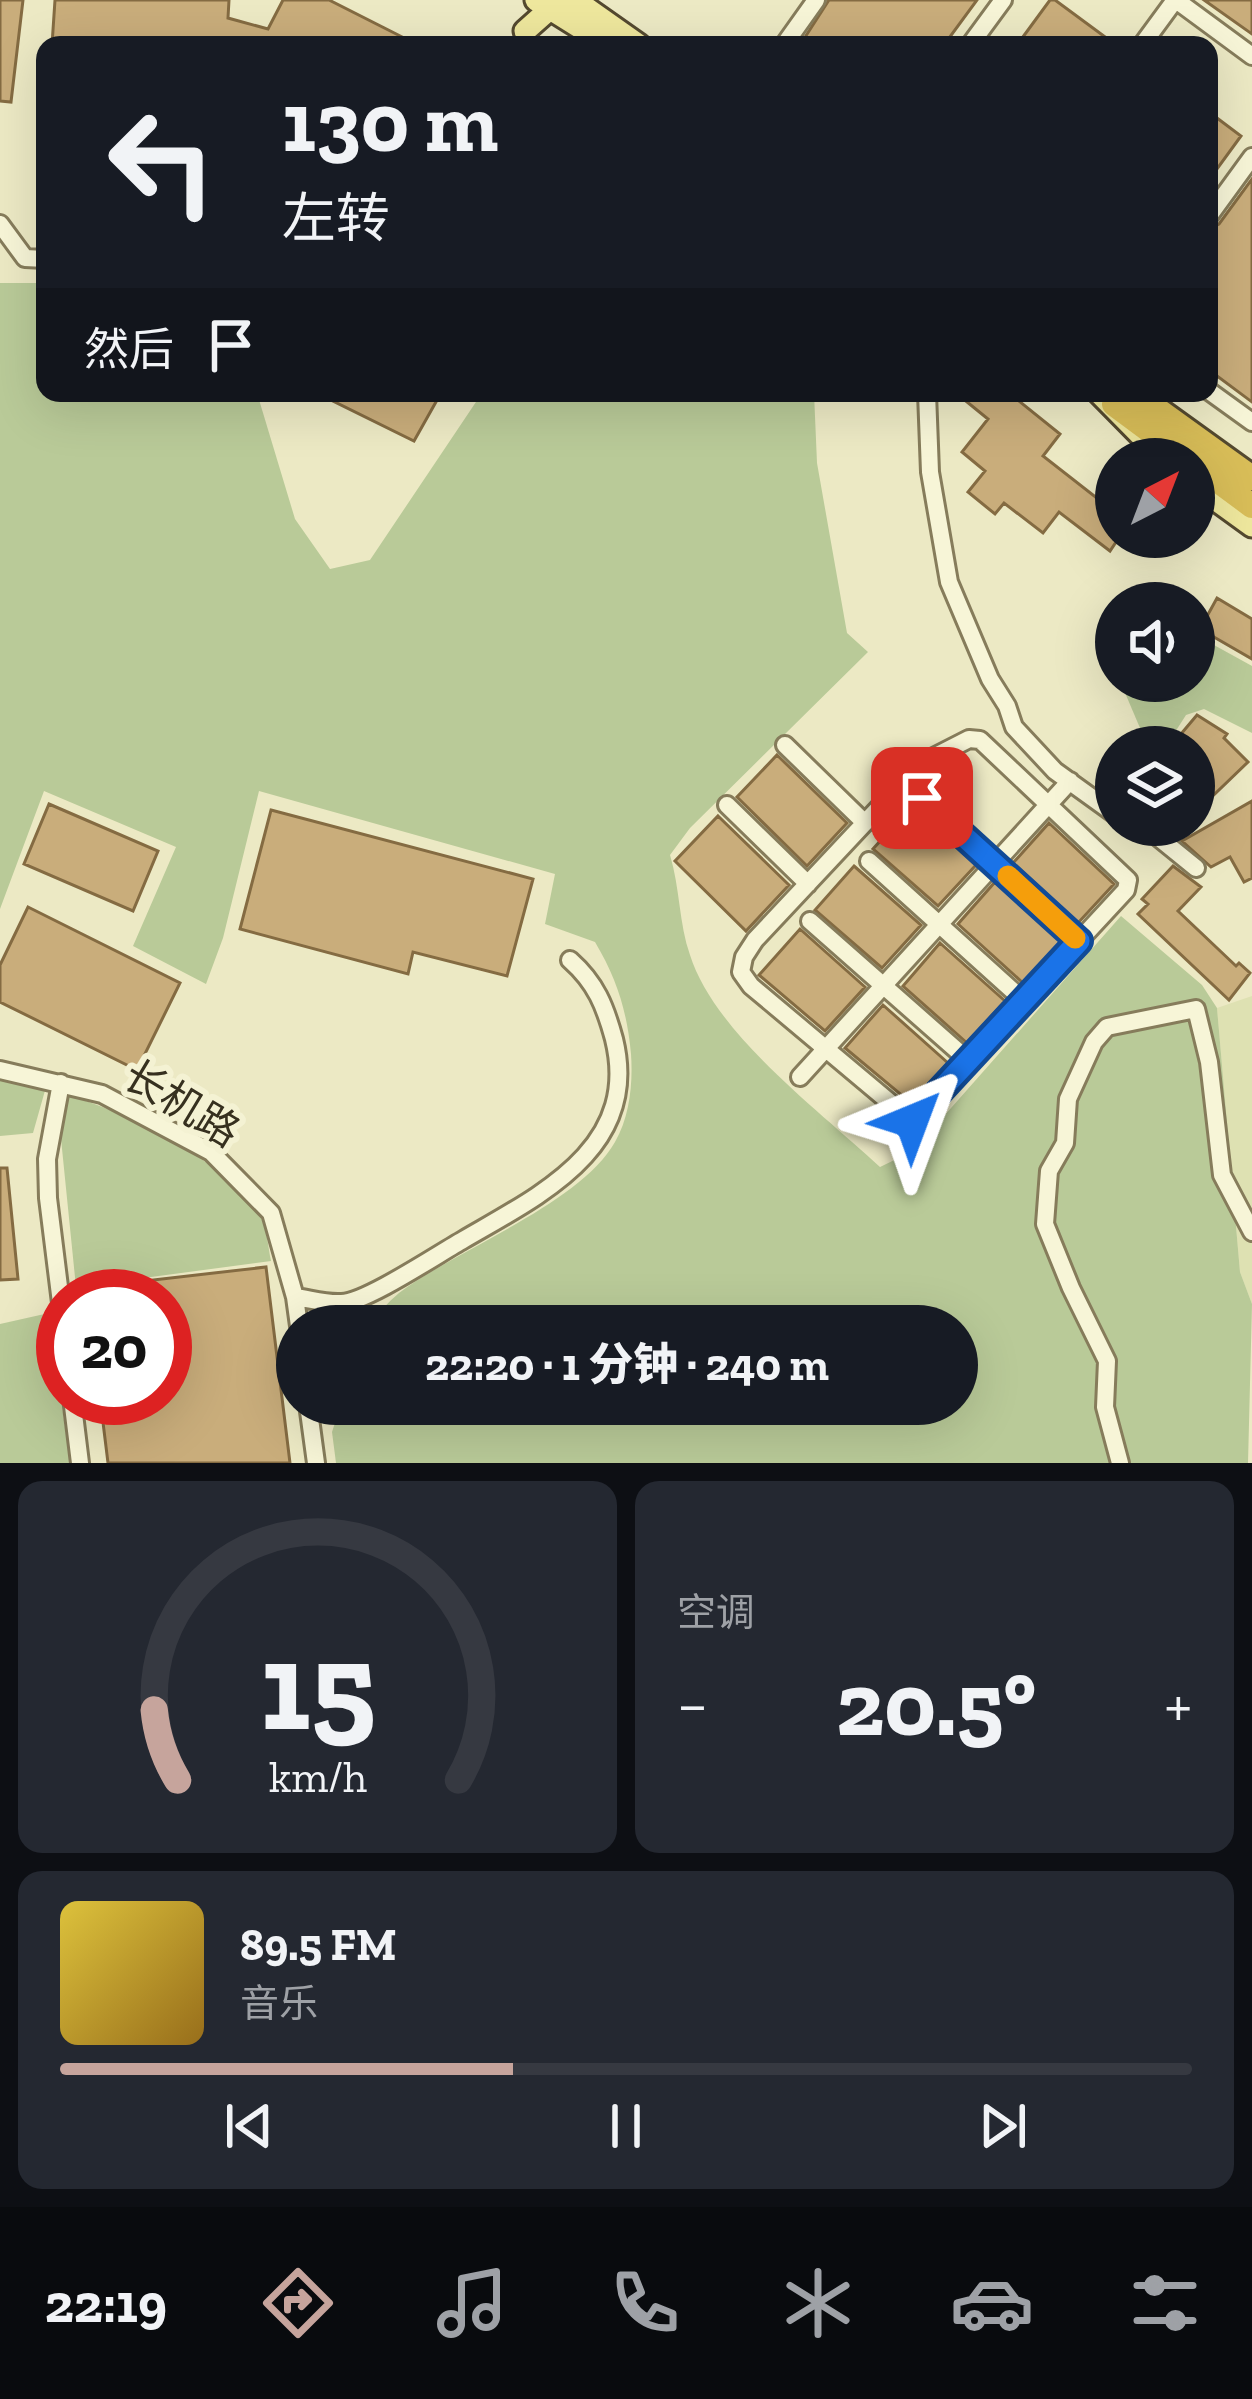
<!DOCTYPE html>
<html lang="zh">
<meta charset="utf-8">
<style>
body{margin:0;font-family:"Zilla Slab","Noto Sans SC",serif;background:#242831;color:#f1f3f6;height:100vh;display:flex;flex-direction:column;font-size:45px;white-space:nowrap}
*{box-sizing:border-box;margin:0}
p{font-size:39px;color:#9ea1a6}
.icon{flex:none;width:66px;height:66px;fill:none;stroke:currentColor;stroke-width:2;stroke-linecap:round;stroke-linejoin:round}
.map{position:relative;height:1463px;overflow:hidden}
.sheet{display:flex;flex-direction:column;gap:18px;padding:18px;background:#0d0f14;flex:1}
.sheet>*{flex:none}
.hud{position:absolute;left:36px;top:36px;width:1182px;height:366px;border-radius:24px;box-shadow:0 12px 48px #0002;background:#171b24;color:#f1f3f6;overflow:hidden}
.needle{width:78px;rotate:42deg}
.fabs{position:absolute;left:1095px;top:438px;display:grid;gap:24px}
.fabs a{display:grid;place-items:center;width:120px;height:120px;border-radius:50%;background:#171b24;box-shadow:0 12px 48px #0002;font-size:60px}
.speed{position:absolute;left:36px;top:1269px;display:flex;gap:24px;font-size:60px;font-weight:700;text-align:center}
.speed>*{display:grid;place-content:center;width:156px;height:156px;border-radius:50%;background:#171b24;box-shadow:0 12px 48px #0002;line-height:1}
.speed .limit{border:18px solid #d22;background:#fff;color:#111}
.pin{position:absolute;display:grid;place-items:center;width:102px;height:102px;color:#fff;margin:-51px;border-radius:24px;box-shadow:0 6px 18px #0006}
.me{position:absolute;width:132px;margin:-66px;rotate:44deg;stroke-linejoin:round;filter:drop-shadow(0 0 9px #0008)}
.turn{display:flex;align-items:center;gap:42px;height:252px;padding:0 48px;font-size:54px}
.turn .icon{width:156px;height:156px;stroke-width:2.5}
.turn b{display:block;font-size:84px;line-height:102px}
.then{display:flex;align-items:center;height:114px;padding:0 48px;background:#0003;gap:24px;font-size:45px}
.big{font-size:90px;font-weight:800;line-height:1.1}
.sheet .card{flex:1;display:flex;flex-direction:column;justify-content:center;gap:18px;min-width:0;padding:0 42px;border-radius:24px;background:#242831}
.sheet .dial{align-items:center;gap:0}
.dial svg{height:312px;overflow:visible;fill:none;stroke:#363941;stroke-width:7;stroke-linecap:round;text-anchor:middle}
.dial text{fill:#f1f3f6;stroke:none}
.song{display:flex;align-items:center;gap:36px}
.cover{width:144px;height:144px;border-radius:18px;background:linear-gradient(135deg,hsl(50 70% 55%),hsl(40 70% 35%))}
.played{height:12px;border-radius:6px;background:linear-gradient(90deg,#c6a49c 40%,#363941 40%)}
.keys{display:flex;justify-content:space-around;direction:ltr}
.heat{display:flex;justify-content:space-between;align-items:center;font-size:66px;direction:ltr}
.sheet .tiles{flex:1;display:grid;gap:18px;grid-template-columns:1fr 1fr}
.card:last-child{grid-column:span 2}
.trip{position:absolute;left:276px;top:1305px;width:702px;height:120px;border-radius:60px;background:#171b24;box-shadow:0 12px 48px #0002;font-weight:800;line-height:120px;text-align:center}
.tab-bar{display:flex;height:192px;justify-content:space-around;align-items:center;background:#090b0e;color:#9ea1a6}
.tab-bar .icon{width:84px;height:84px}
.tab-bar .on{color:#c6a49c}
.tab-bar b{font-size:54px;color:#f1f3f6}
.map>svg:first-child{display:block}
</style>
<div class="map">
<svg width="1252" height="1463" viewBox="0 0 1252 1463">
<rect width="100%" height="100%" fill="#ece9c4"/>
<path fill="#dee1b2" d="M1252,996V1304L1240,1272L1217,1008Z"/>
<path fill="#b9ca98" d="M0,283H45V393H257L295,519L330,569L370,560L482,393H814L817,463L847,633L868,652L690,828L670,855C680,888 679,924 690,955C715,1034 820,1111 880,1167L913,1151L1121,916L1202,985L1217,1008L1240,1272L1252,1304L1248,1463H336L332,1432L341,1404H957V1326H367C377,1315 387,1303 399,1293C457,1249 580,1204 615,1142C630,1116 633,1083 631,1054C627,1011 617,979 595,942L545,924L555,874L259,791L223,938L206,984L133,946L176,847L44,791L0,909Z
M1194,634L1252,666V733L1204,709L1186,715L1170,740L1154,742L1140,728L1120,681H1194Z
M0,1078L46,1087L33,1133L0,1136Z
M67,1095C129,1113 223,1159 259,1215C267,1226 268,1247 271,1261L76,1287L60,1129Z
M49,1313L70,1463H0V1324Z"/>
<path fill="#c9ad7b" stroke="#846b42" stroke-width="3" d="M0,0H23L11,102L0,101Z
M55,0H229L228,18L268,29L283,0H329L418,45H52Z
M829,0H977L944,45H800Z
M1050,0H1055L1116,45H1017Z
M1204,0H1252V34Z
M1209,112L1241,136L1209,180Z
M1252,179V402L1209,370V229L1219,224Z
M337,393H441L414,441L333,401Z
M956,393H1009L1060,434L1043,456L1116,513V542L1110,551L1059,512L1043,533L1004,503L995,514L968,492L985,471L962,452L988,419Z
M1217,598L1252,619V659L1200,629Z
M1197,715L1227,734L1224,738L1248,762L1194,814V747H1170Z
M777,755L847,823L807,866L737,797Z
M1252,801V878L1244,882L1230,857L1211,867L1182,841Z
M49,804L158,851L133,911L24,864Z
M912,806L976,865L938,906L873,849Z
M271,810L533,879L507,976L413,952L408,974L240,929Z
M718,816L789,885L746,931L675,861Z
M1049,823L1114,884L1078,923L1013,863Z
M854,866L921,925L882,968L815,910Z
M1173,866L1201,887L1178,911L1236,966L1239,963L1250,973L1229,1000L1138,914L1148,904L1142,899Z
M995,882L1061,942L1023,983L958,924Z
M28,907L180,983L137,1070L0,1002V965Z
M800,929L865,987L825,1031L759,975Z
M940,943L1005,1001L967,1043L903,986Z
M883,1005L948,1063L911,1103L845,1048Z
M0,1168H7L18,1279L0,1280Z
M266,1267L290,1463H108L100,1398H165V1296H76L75,1289Z"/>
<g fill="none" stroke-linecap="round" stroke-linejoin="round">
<g stroke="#867c5b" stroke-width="22">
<path id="minor" d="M1176,0L1252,56
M784,45L816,0
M970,45L1003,0
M1142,45L1175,0
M1209,216L1252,157
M0,224L25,258L45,259
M1209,391L1252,422
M927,393L930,472L949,582L990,679L1007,706L1014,727L1055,771L1116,815
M969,739L980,740L1128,880L1126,890L912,1121L751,986L741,972L744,957L755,940L920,764Z
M785,745L865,823
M922,798L1079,941
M727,805L808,884
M1143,825L1196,868
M869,861L1024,1001
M810,921L969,1061
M0,1070L102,1094L211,1152L271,1213L295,1297L299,1326
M800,1077L1070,781
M61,1083L47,1159L48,1198L63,1319
M295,1297C310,1299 326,1304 341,1303C365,1303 438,1254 463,1240C540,1195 641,1148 614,1039C605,1006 596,983 570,960
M72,1398L80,1463
M308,1404L316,1463
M1120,1463L1105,1407L1107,1361L1071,1288L1045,1224L1049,1171L1065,1143L1068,1099L1094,1042L1107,1027L1196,1009L1209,1062L1222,1175L1252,1232"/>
</g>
<g stroke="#54492f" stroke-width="27">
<path id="major" d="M536,0L608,45
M575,0L639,45
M525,31L560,0
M1099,393L1164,459
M1194,484L1252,526"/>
</g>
<g stroke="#54492f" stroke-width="30">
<path id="highway" d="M1134,393L1252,478
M1114,404L1188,459
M1194,463L1252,506"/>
</g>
<use href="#minor" stroke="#f7f5d7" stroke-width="16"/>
<use href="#major" stroke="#eee79d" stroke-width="21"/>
<use href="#highway" stroke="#d8bd58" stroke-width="24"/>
</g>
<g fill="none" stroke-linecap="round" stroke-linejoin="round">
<g stroke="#114b97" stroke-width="30">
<path id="route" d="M912,1121L1079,941L922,798"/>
</g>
<use href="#route" stroke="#1a73e8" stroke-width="21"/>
<path stroke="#f59e0b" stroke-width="21" d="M1008,876L1075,938"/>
</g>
<g text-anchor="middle" stroke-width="12" stroke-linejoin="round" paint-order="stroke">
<g font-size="42" fill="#36301f" stroke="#f4f2d3">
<text transform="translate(182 1103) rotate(31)" y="15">长机路</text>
</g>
</g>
</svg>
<div class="fabs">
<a><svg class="needle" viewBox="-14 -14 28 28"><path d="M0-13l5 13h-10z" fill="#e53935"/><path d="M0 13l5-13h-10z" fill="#9ea1a6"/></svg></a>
<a><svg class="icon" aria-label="sound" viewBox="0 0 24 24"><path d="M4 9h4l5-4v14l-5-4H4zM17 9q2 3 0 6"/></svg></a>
<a><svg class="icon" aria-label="layers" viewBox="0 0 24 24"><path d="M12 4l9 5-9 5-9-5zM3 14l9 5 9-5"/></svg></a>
</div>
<div class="speed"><div class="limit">20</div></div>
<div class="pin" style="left:922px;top:798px;background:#d93025"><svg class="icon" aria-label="arrive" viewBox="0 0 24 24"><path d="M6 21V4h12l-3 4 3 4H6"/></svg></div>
<svg class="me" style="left:912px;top:1121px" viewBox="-20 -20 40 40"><path d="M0-17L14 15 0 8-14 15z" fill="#1a73e8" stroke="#fff" stroke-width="4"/></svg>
<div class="trip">22:20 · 1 分钟 · 240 m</div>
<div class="hud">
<div class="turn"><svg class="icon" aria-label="left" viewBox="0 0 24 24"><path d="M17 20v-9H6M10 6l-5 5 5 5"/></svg><div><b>130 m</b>左转</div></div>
<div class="then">然后<svg class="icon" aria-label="arrive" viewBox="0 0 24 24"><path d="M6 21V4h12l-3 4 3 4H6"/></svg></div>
</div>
</div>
<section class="sheet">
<div class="tiles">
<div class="card dial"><svg viewBox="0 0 100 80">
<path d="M14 69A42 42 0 1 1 86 69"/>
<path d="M14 69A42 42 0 0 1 8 51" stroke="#c6a49c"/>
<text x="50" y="56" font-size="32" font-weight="700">15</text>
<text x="50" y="72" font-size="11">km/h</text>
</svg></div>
<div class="card"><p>空调</p>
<div class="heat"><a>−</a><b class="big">20.5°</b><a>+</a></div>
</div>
<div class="card">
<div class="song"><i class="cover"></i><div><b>89.5 FM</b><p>音乐</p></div></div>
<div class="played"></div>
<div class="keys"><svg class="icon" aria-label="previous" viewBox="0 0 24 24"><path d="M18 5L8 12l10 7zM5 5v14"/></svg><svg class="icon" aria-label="pause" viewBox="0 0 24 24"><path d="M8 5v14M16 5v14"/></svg><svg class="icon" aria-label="next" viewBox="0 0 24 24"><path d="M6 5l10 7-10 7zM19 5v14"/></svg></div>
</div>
</div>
</section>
<nav class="tab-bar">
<b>22:19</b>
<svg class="icon on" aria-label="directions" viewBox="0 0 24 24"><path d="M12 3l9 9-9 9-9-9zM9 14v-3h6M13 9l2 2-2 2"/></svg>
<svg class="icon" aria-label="music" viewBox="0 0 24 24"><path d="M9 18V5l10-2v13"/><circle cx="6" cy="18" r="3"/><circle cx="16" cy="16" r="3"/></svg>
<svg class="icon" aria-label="phone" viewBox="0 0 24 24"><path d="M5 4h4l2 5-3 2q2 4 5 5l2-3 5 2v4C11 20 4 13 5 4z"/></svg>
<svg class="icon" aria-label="climate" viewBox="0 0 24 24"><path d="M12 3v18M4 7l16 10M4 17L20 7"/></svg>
<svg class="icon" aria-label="car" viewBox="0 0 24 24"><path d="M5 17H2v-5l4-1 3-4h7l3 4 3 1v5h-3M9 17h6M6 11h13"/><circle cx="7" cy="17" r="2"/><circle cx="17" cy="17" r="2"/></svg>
<svg class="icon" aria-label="filters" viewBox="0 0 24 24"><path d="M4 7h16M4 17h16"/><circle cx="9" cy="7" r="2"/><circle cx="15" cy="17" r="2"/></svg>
</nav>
